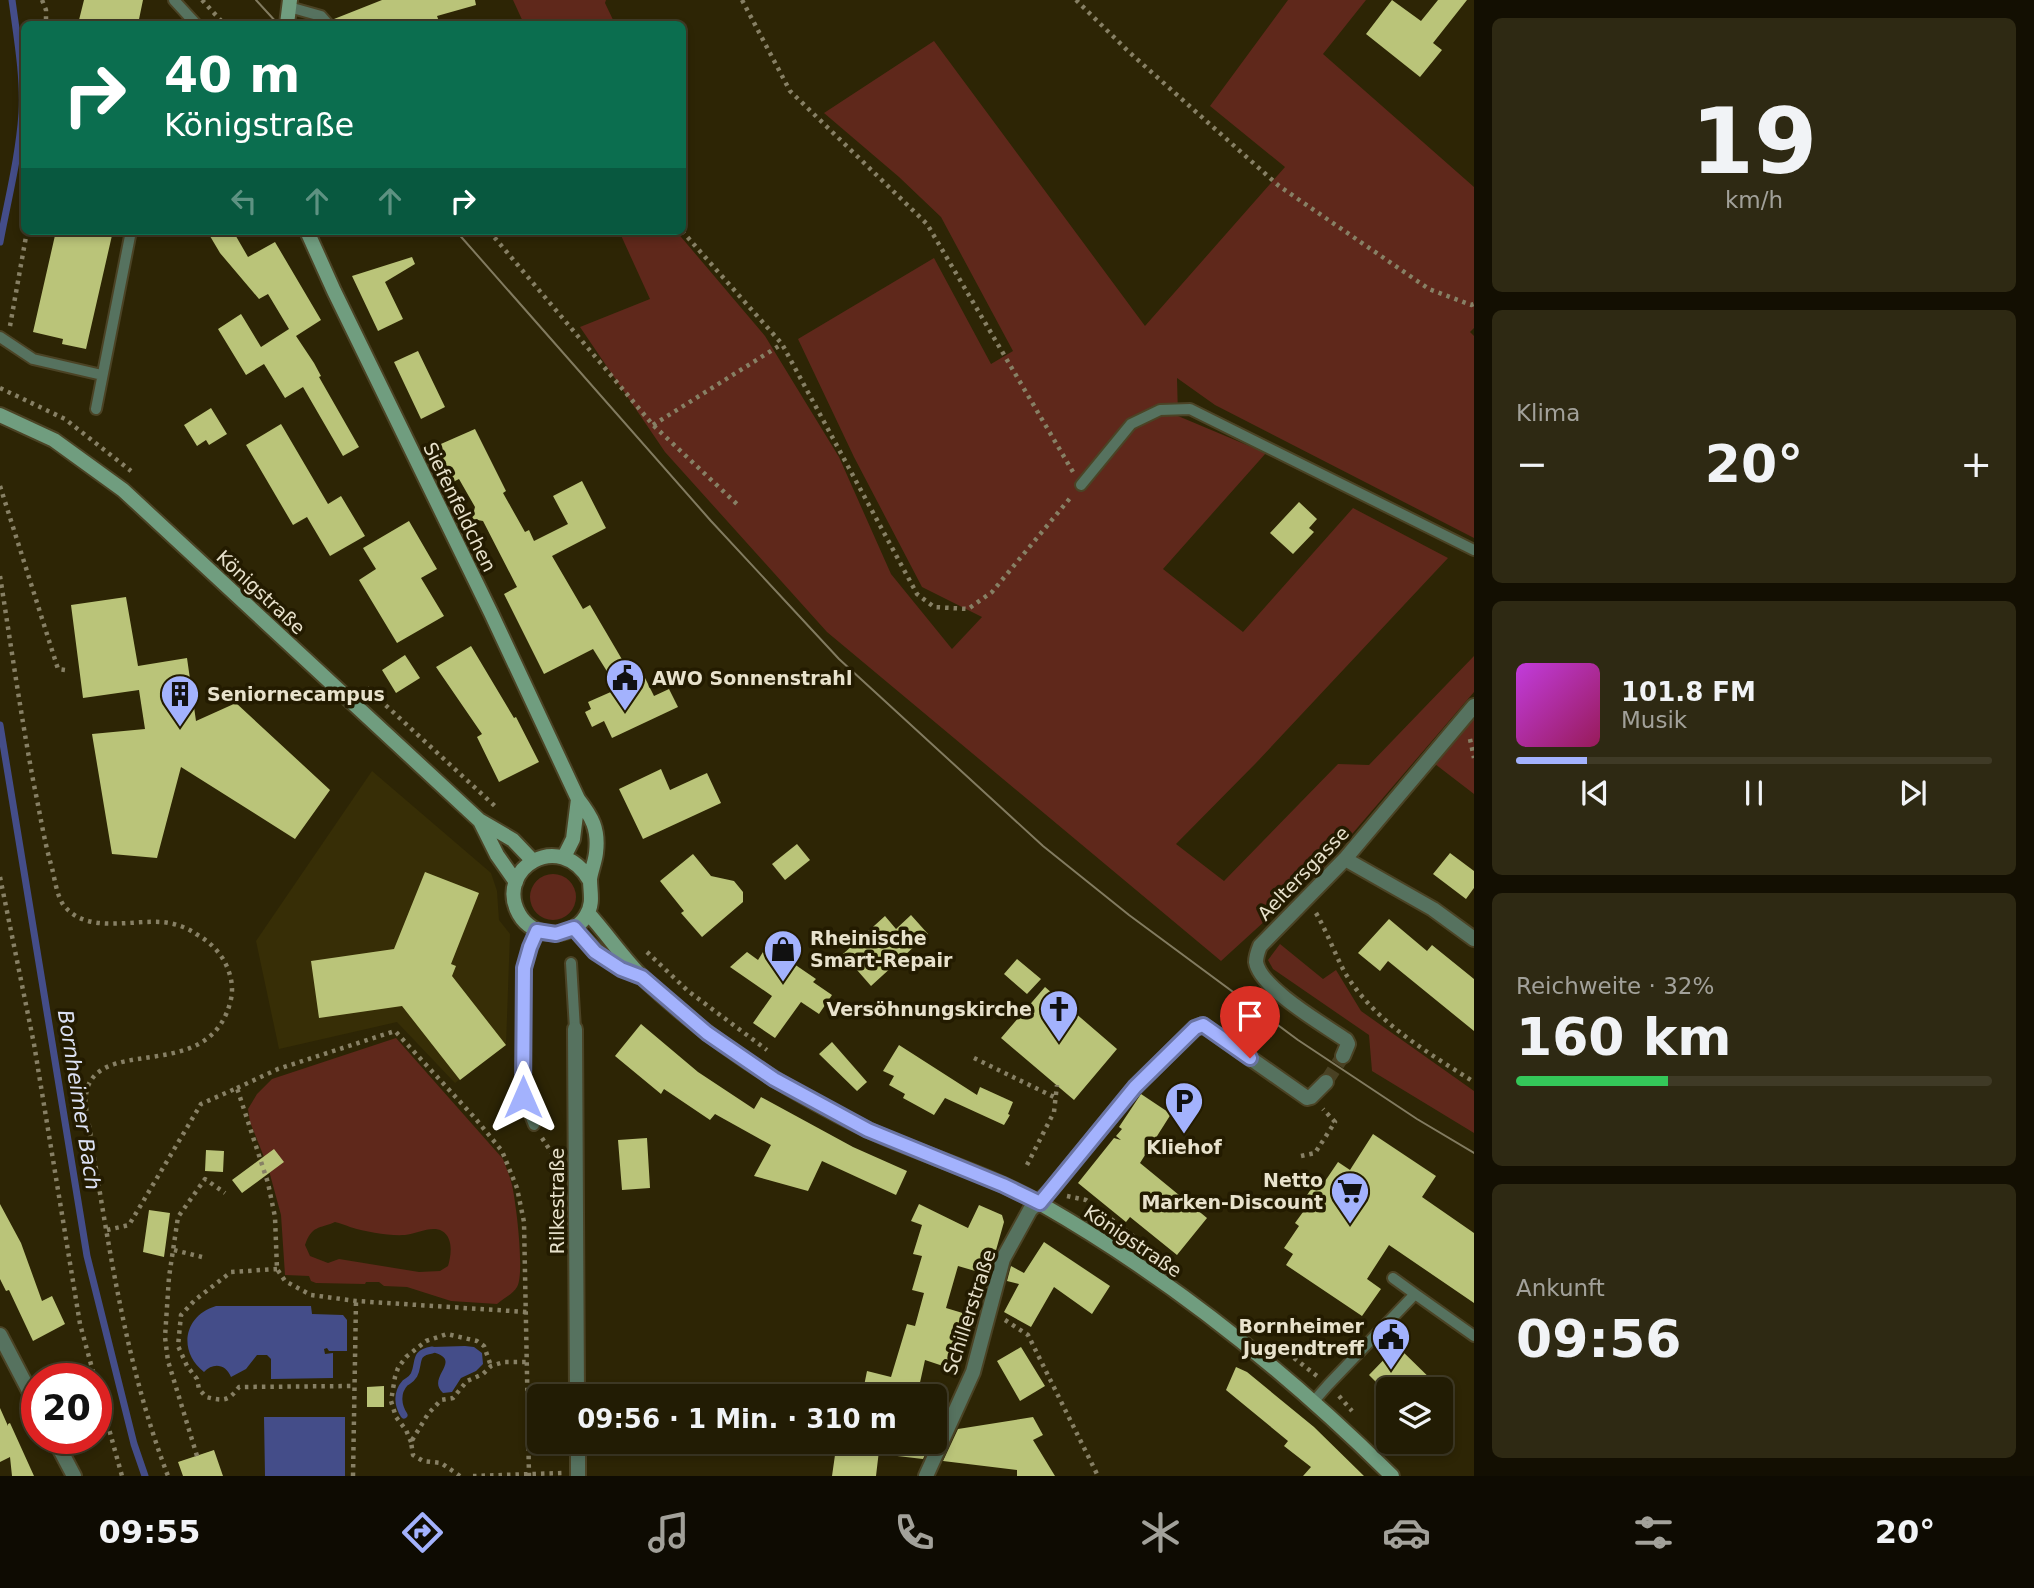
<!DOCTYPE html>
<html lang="de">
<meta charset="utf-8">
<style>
body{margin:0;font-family:"DejaVu Sans",sans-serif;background:#2e2913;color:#f1f3f6;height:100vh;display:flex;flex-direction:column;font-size:26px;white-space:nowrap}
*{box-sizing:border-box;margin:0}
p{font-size:23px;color:#a2a19a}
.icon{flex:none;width:38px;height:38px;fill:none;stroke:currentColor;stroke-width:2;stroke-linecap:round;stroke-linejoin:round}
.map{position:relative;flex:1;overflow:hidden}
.details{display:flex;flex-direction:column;gap:18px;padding:18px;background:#130f02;width:560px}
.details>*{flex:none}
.hud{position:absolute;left:21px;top:21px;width:665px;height:214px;border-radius:10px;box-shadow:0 4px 10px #0003,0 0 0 2px #3f3a26;background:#0b6e4f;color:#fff;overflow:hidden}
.buttons{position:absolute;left:1376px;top:1377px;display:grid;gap:14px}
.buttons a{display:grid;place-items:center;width:77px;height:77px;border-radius:10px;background:#221c04;box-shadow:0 4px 10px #0003,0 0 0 2px #3f3a26;font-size:35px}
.speed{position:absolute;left:21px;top:1363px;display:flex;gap:14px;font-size:35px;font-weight:700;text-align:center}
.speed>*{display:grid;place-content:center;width:91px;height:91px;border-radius:50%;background:#221c04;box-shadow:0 4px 10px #0003,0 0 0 2px #3f3a26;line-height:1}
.speed .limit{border:10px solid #d22;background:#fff;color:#111}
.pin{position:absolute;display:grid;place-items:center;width:60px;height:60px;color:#fff;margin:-72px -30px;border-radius:50% 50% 50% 0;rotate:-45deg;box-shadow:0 0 7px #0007}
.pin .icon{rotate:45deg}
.me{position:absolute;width:77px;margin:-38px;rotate:0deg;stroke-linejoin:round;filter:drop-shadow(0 0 5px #0008)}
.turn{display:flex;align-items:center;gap:24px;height:147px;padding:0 28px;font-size:32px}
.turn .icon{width:91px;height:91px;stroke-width:2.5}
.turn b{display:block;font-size:49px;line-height:60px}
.lanes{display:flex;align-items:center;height:66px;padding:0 28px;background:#0003;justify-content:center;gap:35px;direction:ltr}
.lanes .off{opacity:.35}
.big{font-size:52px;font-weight:700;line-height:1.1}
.details .tile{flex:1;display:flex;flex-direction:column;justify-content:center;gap:10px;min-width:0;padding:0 24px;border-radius:10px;background:#2e2913}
.details .dial{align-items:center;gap:0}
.dial b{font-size:91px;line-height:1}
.song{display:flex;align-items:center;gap:21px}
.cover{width:84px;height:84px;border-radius:10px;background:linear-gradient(135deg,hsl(290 70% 55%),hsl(330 70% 35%))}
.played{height:7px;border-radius:4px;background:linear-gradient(90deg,#a3b2fd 15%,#3f3a26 15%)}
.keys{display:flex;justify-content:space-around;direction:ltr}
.heat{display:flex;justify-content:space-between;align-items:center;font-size:38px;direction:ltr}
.charge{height:10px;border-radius:5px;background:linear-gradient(90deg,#34c759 32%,#3f3a26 0)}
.trip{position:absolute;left:527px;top:1384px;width:420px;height:70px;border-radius:10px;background:#221c04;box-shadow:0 4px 10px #0003,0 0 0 2px #3f3a26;font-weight:700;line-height:70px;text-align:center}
.tabs{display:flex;height:112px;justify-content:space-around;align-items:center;background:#0e0b02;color:#a2a19a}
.tabs .icon{width:49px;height:49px}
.tabs .current{color:#a3b2fd}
.tabs b{font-size:32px;color:#f1f3f6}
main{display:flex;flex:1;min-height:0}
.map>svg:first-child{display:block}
</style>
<main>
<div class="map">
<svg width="1474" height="1476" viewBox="0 0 1474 1476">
<rect width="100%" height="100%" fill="#2d2505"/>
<path fill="#372e06" d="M372,771L491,873L497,891L499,920L510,934L506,1045L455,1083L397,1022L279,1049L256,941Z"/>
<path fill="#5f281b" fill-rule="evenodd" d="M513,0H606L605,3L615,24H524Z
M1288,0H1366L1323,54L1474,187V328L1470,332L1474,336V538L1215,405L1177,378L1178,416L1266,453L1163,569L1243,632L1353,508L1448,558L1256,763L1176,844L1224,881L1338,764L1369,765L1474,656V692L1322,869L1221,961L827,632L665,452L580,327L650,299L619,231H676L765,336L839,457L891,574L952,649L982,617L922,587L854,457L798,339L934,258L991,364L1013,351L941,217L899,177L824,113L934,41L1145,326L1285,167L1210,106Z
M1474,717V794L1435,764Z
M530 897a23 23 0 1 1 46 0a23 23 0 1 1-46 0Z
M1280,944L1323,979L1336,970L1361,1011L1474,1091V1133L1372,1071L1369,1035L1273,969L1268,960Z
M396,1038L503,1159C506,1168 510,1176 512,1185C516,1202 525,1274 517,1287C513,1294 504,1298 497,1304L451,1301L407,1287L384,1286L379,1282H366L365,1284L316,1283L311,1281L309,1276L285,1275L281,1215L268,1167L250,1122L248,1109L257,1094L272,1079ZM335,1222C340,1223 345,1225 350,1227C367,1232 388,1236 405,1235C416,1234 432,1225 442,1231C454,1238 451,1256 448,1266L440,1271L419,1272L339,1259L328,1263L310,1256L305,1245C312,1225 319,1229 335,1222Z"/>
<path fill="#444d89" d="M216,1306H311L312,1314L343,1315L347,1320V1351H329L327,1348L324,1349L325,1354L333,1353V1378L271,1379V1359L267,1355H257L246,1369L231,1377C226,1364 213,1362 204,1372C178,1352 183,1316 216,1306Z
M465,1346L474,1347L482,1353L483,1364L476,1371L461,1378L452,1392L443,1393C425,1377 465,1360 432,1352V1347Z
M264,1417H345V1476H265Z"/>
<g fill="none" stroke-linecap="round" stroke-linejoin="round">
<path stroke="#444d89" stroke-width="7" d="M0,242C8,199 19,157 22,113C24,76 17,37 12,0
M0,725L87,1256L134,1444L145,1476
M404,1415C398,1406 396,1393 405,1383C409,1380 411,1380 414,1375C420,1363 413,1353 432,1350"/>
</g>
<path fill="#bac479" d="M84,0H143L138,24H78Z
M382,0H475L476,5L437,16L440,24H336L334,19Z
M1392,0L1421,21L1438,0H1467L1433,43L1442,50L1420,77L1366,34Z
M56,231H113L86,349L62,344L63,339L33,332Z
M207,231H233L248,257L275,242L321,320L296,336L314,363L321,376L319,377L359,447L343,456L303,387L285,398L264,364L246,375L218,329L241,314L261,347L289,329L268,294L259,299L220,253Z
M412,257L415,264L385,282L403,319L378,331L352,276Z
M418,351L445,407L421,419L394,362Z
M211,408L227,434L209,445L206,440L197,446L184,425Z
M281,424L328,504L341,496L365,536L330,556L307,517L293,525L246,445Z
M475,429L506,491L503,493L525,532L529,530L534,541L568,524L553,496L582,481L606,528L552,556L583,609L590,605L630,673L640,668L654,696L669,689L678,707L612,738L604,721L592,727L585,712L591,709L588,702L613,691L609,683L613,681L593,649L544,674L504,594L517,587L483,521L472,519L475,507L459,479L451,483L434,447Z
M1299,502L1317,519L1309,528L1314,532L1293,554L1270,533Z
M409,521L437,569L421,578L444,616L397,643L359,580L376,569L363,548Z
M126,597L138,666L187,658L196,721L236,703L330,790L295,839L181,767L157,858L112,854L92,734L145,729L139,690L83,698L71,605Z
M471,646L514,718L516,717L539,762L499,782L477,737L482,734L436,667Z
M405,655L420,678L396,693L382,670Z
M661,769L670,790L707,773L721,803L643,839L619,789Z
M797,844L810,860L785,880L772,864Z
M1450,853L1474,871V888L1466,899L1433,874Z
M693,854L711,876L734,881L743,892V902L702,937L681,913L684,911L660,881Z
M425,872L479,893L451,964L456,966L452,976L506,1045L460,1080L402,1006L319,1018L311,961L394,949Z
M911,915L928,934L871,986L843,954L885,916L896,929Z
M1389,919L1427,951L1432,945L1474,979V1031L1388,961L1380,971L1358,953Z
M747,952L758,960L763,952L777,962L781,955L816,979L813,982L832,995L819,1014L801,1002L775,1038L753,1023L772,996L730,967Z
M1017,959L1041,979L1027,994L1004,974Z
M1045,987L1117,1049L1074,1100L1001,1038Z
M641,1024L698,1072L754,1109L761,1097L853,1147L907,1171L896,1195L822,1161L808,1191L754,1176L771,1145L715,1114L710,1120L664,1089L661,1094L615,1056Z
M832,1042L867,1082L857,1091L819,1054Z
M899,1045L977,1095L980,1087L1013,1102L1008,1114L1010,1115L1004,1125L945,1098L934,1115L903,1098L905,1094L889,1085L894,1076L883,1071Z
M1141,1094L1171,1114L1140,1163L1207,1218L1177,1255L1130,1217L1126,1222L1078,1183L1114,1138L1121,1140L1116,1136L1122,1129L1119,1127Z
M1373,1134L1436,1176L1422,1197L1474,1233V1303L1389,1245L1367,1279L1381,1289L1362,1316L1286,1265L1293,1254L1284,1248L1299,1226L1295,1223L1303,1212L1298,1209L1313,1186L1319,1190L1338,1162L1350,1170Z
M647,1138L650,1188L622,1190L618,1140Z
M274,1149L284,1162L242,1193L232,1180Z
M206,1150L224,1151L223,1172L205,1171Z
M0,1204L21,1243L42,1301L52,1296L65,1324L33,1341L9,1290L6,1291L0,1279Z
M919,1204L968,1228L979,1205L1002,1215L1004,1222L989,1275L958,1266L946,1308L976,1317L969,1343L961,1341L951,1351L946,1367L925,1360L917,1396H862L867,1371L891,1377L907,1324L915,1326L924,1293L912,1290L922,1256L913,1254L922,1225L911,1221Z
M149,1210L170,1213L164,1257L143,1252Z
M1044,1242L1110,1286L1092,1314L1054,1287L1031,1327L1004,1312L1019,1284L1007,1281L1011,1266L1024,1273Z
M1397,1346L1442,1390H1384L1369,1375Z
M1021,1347L1045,1386L1020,1401L997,1361Z
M1236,1367L1247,1372L1314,1427L1364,1476H1303L1311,1467L1284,1446L1288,1441L1226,1390Z
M384,1386V1407H367V1387Z
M0,1408L8,1426V1424L10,1423L34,1476H12L10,1457L0,1462Z
M1033,1417L1043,1435L1033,1440L1055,1476H1017V1470L943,1461L958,1429Z
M839,1442H880L876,1476H832L836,1448L838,1449Z
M881,1442H931L923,1459L880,1454Z
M214,1450L223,1476H183L178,1462Z"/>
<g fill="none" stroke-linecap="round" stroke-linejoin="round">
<path stroke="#494123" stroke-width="14" stroke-dasharray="14 7" stroke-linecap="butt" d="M1326,1082L1343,1056"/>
<g stroke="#4b4325" stroke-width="14">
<path id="lane" d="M174,0L196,24
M289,7L321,16L328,24
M0,337L33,359L102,375
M96,409L131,231
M1081,485L1131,424L1160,410L1190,409L1474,550
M571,963L575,1029
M534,1125L523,1097L524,968L530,947L537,931
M1415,1294L1474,1336
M1314,1401L1328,1385L1415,1294L1393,1278"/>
</g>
<g stroke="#4b4325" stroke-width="18">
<path id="street" d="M1345,859L1433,909L1474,939
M575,1029L577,1396
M1343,1056L1348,1044L1346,1040C1324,1025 1260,988 1256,962C1256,956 1258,951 1260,946L1345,859L1474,706
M0,1335L37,1406
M54,1438L74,1476
M578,1442V1476
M926,1476L973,1372L1003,1259L1030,1210L1050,1191L1135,1087L1195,1028L1203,1025L1307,1098L1311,1097L1326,1082"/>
</g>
<g stroke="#4b4325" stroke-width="18">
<path id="secondary" d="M287,24L290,0
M307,231L334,291L491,613L578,799C592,817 599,829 596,853C595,862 591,871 590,879C590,893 594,903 586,916C571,940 533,939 519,914C494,869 560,828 590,881
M0,415L54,440L123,490L479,820L513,840L533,861
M480,821L497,855L516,882
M564,857L573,839L578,799
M588,913C607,934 623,958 643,978C708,1040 785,1090 866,1129C923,1156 986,1172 1041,1204C1170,1278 1287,1372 1392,1476
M574,928C594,951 610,964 639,976"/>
</g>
<path stroke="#878065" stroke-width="4.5" stroke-dasharray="3.5 5" stroke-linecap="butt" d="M42,0L46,10V24
M202,0L224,24
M742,0L790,91L927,224L1073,472
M1076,0L1129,52L1279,186L1429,289L1471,305L1474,304
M460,24H462
M489,231L653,425L739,506
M682,231L782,344L917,594L934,607L968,609L992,592L1071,497
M10,326L27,231
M0,388L65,419L131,471
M653,425L782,344
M0,486L58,669L65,670
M0,576C11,646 21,716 34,785C40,813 44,841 52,868C55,880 57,899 66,908C89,933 130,920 161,922C174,923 186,927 196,934C207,940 216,948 223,959C230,971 234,985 231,999C212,1083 108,1037 88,1086C86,1091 86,1097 85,1102C106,1226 123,1359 168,1476
M367,688L497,808
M1470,739L1474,758
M0,877L34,1044L80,1324L95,1379
M1316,913C1327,932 1334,952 1344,971C1373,1021 1427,1052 1474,1082
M647,952L688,991L767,1050
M974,1058L1056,1098
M237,1088L278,1069L395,1031L475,1118L502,1151L517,1188L524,1222L529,1476
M542,1138L555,1158L561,1159
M1301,1156L1315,1153L1335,1122L1323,1109
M1027,1165L1054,1112L1057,1085
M1067,1196L1086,1200L1145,1245
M107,1230L129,1225L201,1104L237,1088L268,1183L275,1217L277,1269L285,1281L311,1295L356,1301L527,1312
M174,1250L202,1257
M277,1269L231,1272L195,1300L181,1315L178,1346L187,1366L197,1379L199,1389L206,1397C223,1401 228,1402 239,1387L355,1386
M1005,1320L1028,1335L1098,1476
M1294,1358L1317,1376
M96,1382L122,1476
M1339,1396L1352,1411
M411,1442L406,1430L396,1417L391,1401L395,1377L398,1368L406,1357L426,1341L447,1334L477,1341L484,1346L491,1366
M197,1456L168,1361L165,1337L169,1277L178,1217L205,1179L225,1193
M353,1476L356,1301
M460,1476L441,1463L423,1461L413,1455L411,1442L428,1414L441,1400L453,1398L467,1381L483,1374L491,1366L504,1362H528
M473,1476L563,1473"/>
<use href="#lane" stroke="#56725f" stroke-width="10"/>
<use href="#street" stroke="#56725f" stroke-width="14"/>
<use href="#secondary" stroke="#709d7f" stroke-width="14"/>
<path stroke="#827b60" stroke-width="2" d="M256,0L278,24
M456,231L711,521L839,659L1043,846L1129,915L1298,1040L1417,1119L1474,1153"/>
</g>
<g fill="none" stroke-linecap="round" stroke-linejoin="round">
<g stroke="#6a74a4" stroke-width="18">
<path id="route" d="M523,1097L524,968L530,947L537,931L556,934L574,928L595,952L621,969L642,977L707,1033L774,1079L868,1130L1003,1185L1040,1203L1135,1087L1195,1028L1203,1025L1250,1058"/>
</g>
<use href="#route" stroke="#a3b2fd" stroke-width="12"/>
</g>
<defs>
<g id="civic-pin" transform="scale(2.0125)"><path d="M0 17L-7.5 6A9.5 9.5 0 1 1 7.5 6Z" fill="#a3b2fd" stroke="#231b00"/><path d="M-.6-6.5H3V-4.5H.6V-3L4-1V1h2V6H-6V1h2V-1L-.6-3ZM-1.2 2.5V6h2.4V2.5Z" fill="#111"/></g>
<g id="building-pin" transform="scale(2.0125)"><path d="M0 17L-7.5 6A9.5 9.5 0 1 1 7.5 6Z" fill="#a3b2fd" stroke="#231b00"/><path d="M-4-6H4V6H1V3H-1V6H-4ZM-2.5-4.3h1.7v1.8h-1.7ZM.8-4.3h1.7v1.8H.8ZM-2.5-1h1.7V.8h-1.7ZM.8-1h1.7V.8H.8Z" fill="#111"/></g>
<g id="shop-pin" transform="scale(2.0125)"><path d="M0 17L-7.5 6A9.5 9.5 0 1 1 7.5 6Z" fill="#a3b2fd" stroke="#231b00"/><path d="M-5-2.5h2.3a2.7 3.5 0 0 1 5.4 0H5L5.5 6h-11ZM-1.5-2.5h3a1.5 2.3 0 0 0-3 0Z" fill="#111"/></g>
<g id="church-pin" transform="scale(2.0125)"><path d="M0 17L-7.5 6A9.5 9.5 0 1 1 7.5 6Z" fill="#a3b2fd" stroke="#231b00"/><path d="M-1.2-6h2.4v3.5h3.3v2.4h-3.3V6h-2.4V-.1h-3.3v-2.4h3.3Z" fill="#111"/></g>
<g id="parking-pin" transform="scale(2.0125)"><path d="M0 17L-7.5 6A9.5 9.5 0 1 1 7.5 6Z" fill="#a3b2fd" stroke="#231b00"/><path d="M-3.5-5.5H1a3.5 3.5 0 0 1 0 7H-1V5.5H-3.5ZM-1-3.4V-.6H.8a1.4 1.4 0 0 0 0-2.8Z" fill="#111"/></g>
<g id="supermarket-pin" transform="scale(2.0125)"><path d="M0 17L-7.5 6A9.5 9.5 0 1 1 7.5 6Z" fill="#a3b2fd" stroke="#231b00"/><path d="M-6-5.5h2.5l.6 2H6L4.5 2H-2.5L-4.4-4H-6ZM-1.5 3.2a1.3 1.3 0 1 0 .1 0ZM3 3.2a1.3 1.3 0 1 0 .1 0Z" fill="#111"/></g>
</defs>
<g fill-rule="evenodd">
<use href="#civic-pin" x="625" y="678"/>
<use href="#building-pin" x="180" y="694"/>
<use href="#shop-pin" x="783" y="949"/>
<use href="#church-pin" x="1059" y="1009"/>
<use href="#parking-pin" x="1184" y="1101"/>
<use href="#supermarket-pin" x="1350" y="1191"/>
<use href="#civic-pin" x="1391" y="1337"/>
</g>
<g text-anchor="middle" stroke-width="7" stroke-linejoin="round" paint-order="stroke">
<g font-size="19" fill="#e8e2cc" stroke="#231b00">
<text transform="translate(460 507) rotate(64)" y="7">Siefenfeldchen</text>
<text transform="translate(261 592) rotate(43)" y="7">Königstraße</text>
<text transform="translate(1303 873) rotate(-46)" y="7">Aeltersgasse</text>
<text transform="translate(557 1201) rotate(-90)" y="7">Rilkestraße</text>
<text transform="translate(1133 1241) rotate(34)" y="7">Königstraße</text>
<text transform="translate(969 1312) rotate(-72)" y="7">Schillerstraße</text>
</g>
<g font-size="19" font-weight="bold" fill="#e8e2cc" stroke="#231b00" text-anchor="start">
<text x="652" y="685">AWO Sonnenstrahl</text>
<text x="207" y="701">Seniornecampus</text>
<text x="810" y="945">Rheinische<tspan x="810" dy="22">Smart-Repair</tspan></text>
<text x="1032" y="1016" text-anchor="end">Versöhnungskirche</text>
<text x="1184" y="1154" text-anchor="middle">Kliehof</text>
<text x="1323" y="1187" text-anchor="end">Netto<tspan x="1323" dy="22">Marken-Discount</tspan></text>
<text x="1364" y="1333" text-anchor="end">Bornheimer<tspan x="1364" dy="22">Jugendtreff</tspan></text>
</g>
<g font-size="21" font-style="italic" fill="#dce1f3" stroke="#231b00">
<text transform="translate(79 1100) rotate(81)" y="7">Bornheimer Bach</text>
</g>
</g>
</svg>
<div class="buttons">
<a><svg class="icon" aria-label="layers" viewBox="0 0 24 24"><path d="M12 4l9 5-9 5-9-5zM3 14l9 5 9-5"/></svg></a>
</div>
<div class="speed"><div class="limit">20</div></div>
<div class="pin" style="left:1250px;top:1058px;background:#d93025"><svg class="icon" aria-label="arrive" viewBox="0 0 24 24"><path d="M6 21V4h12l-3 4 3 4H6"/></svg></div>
<svg class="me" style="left:523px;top:1097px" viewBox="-20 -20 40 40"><path d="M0-17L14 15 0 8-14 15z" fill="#a3b2fd" stroke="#fff" stroke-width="4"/></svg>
<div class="trip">09:56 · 1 Min. · 310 m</div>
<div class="hud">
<div class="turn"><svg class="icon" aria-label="right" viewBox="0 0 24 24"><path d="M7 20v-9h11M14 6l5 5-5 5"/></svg><div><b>40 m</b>Königstraße</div></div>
<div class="lanes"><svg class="icon off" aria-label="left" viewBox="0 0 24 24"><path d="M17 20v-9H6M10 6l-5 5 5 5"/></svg><svg class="icon off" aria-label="ahead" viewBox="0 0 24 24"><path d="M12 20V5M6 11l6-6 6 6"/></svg><svg class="icon off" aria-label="ahead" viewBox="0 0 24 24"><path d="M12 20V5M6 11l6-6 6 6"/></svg><svg class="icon" aria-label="right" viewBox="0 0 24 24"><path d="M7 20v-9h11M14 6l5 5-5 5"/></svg></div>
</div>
</div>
<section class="details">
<div class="tile dial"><b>19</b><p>km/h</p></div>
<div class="tile"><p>Klima</p>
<div class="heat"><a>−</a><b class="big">20°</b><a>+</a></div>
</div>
<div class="tile">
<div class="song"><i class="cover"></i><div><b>101.8 FM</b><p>Musik</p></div></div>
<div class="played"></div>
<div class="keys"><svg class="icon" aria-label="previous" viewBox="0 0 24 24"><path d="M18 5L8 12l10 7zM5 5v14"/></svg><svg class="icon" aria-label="pause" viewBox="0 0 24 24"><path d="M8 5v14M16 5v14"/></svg><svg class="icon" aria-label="next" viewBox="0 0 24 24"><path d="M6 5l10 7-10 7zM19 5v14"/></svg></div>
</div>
<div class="tile"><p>Reichweite · 32%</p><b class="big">160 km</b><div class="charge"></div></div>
<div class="tile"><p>Ankunft</p><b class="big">09:56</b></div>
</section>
</main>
<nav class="tabs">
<b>09:55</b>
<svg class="icon current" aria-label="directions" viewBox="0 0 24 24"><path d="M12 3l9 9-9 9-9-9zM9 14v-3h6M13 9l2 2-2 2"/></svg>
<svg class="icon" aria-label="music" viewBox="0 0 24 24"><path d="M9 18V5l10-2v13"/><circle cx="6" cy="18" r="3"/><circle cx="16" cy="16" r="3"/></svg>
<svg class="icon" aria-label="phone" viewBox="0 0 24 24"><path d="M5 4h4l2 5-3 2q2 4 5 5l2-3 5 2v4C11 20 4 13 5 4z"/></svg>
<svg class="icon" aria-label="climate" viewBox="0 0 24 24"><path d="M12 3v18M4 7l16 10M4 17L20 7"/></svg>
<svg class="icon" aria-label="car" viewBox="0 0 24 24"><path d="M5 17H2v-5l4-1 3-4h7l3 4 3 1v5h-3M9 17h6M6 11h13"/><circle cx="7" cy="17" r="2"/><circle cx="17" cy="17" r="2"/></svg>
<svg class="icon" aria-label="filters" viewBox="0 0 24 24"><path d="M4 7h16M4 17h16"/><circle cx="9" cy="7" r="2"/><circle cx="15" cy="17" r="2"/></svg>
<b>20°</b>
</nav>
